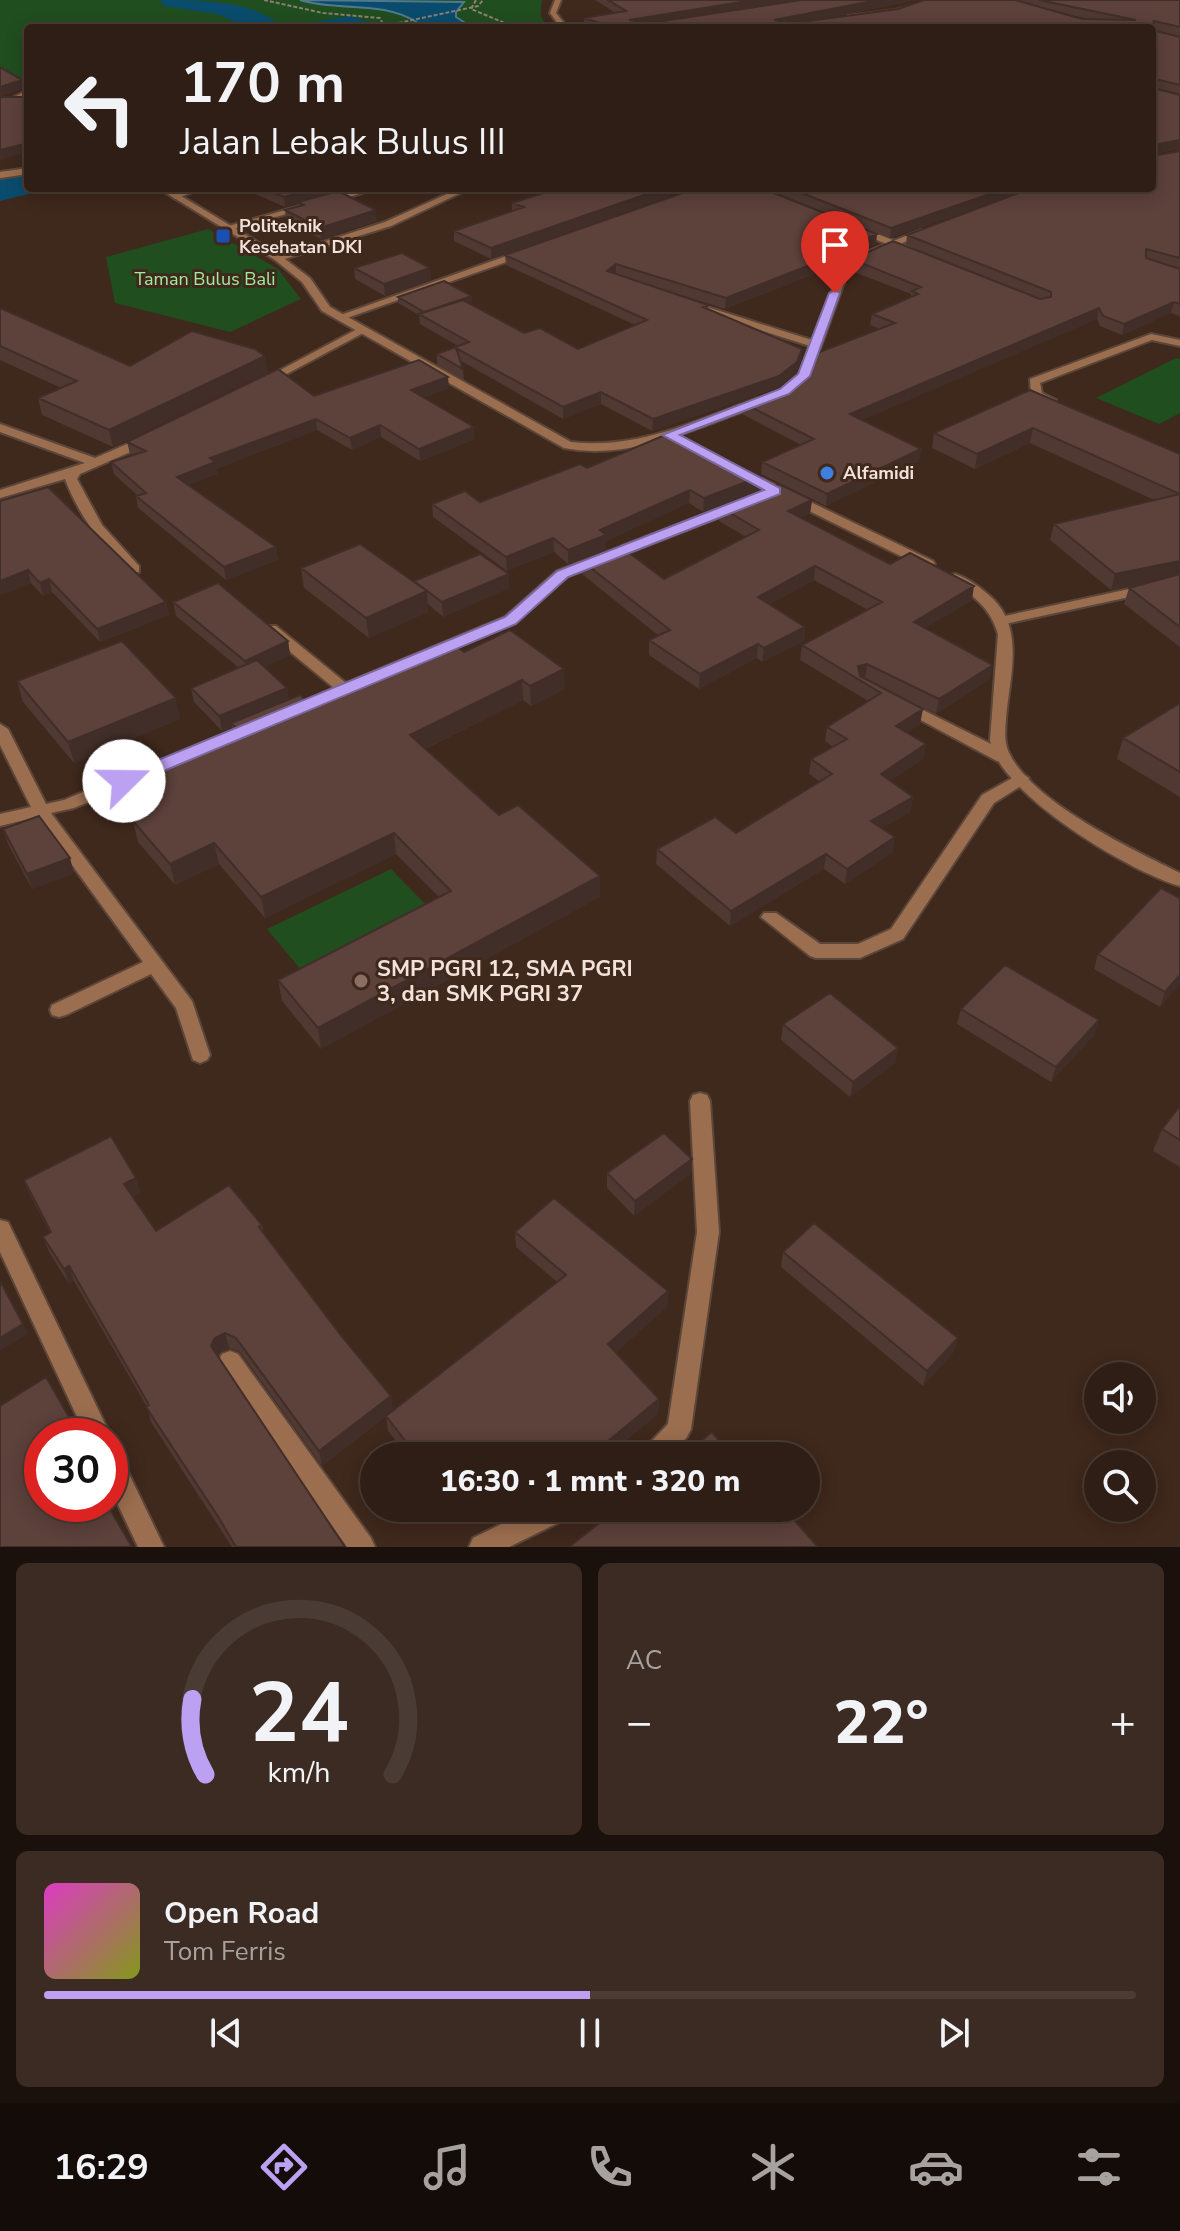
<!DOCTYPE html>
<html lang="id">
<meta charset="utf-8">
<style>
body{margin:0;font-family:"Nunito Sans",sans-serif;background:#3b2b22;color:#f1f3f6;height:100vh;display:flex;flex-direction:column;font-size:30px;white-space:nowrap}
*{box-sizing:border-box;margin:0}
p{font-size:26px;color:#a7a2a0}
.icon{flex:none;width:44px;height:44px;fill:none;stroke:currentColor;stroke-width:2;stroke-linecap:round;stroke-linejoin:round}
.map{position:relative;height:1547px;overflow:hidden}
.side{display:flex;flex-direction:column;gap:16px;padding:16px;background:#1a100c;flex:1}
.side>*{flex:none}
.hud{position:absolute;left:24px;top:24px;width:1132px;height:168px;border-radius:8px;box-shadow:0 4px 20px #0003,0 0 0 2px #4a3c34;background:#2f1e15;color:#f1f3f6;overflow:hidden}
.buttons{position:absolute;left:1084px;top:1362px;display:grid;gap:16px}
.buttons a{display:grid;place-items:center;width:72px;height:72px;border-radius:50%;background:#2f1e15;box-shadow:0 4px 20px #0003,0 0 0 2px #4a3c34;font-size:40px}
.speed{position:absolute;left:24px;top:1418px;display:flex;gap:16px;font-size:40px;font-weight:700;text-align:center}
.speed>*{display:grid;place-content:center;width:104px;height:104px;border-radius:50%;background:#2f1e15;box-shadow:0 4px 20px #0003,0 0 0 2px #4a3c34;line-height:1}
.speed .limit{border:12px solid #d22;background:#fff;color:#111}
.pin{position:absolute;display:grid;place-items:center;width:68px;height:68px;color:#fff;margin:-82px -34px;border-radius:50% 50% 50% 0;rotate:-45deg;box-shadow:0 0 8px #0007}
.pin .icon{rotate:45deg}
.me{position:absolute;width:88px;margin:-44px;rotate:68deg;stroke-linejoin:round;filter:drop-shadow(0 0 6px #0008)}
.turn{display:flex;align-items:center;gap:28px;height:168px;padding:0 24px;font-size:36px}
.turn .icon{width:104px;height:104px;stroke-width:2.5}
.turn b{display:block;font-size:56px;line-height:68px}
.big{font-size:60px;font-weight:800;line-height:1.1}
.side .widget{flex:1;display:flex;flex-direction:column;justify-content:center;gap:12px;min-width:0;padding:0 28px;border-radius:12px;background:#3b2b22}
.side .dial{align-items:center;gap:0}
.dial svg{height:208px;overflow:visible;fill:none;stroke:#4a3c34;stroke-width:7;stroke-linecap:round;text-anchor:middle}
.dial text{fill:#f1f3f6;stroke:none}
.song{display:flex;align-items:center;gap:24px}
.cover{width:96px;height:96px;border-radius:12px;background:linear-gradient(135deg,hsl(310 70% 55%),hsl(70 70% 35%))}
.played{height:8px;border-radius:4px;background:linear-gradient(90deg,#bca0f2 50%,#4a3c34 50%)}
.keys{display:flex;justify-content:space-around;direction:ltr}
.heat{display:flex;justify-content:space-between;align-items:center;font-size:44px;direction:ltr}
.side .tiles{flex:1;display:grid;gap:16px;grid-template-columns:1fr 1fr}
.widget:last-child{grid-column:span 2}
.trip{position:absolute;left:360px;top:1442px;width:460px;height:80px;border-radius:40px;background:#2f1e15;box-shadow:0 4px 20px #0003,0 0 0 2px #4a3c34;font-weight:800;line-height:80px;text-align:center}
.menu{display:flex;height:128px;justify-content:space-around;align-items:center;background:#130c08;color:#a7a2a0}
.menu .icon{width:56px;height:56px}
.menu .active{color:#bca0f2}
.menu b{font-size:36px;color:#f1f3f6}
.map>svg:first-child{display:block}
</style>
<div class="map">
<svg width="1180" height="1547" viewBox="0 0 1180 1547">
<rect width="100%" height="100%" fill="#3f281c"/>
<path fill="#204e1f" d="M0,0H542C540,14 539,20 552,28H28V93L0,78Z
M208,229L278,269L301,299L230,332L115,303L106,257Z
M1176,358L1180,359V413L1159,424L1096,398Z
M391,869L432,911L306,976L267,929Z"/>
<path fill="#0a4c6d" stroke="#50798e" stroke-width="2" d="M300,0L464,2L456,12V17L473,28H414L418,23C384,0 340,12 300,0Z"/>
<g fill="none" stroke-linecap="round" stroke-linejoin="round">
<path fill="#0a4c6d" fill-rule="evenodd" d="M160,0C197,0 257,0 282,28H250L217,14L164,6Z
M350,16L368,22L372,28H310L314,22Z
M28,173V188H43L40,191L0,201V179Z"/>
<g stroke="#5c463a" stroke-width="4">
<path id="service" d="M28,90V95L14,101L10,99Z
M190,188H203L175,199L171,196Z
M363,188H377L328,204L323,201Z
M303,205L311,207L227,231L222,228Z
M1180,578V586L1005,624L998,620L1005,616Z"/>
</g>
<g stroke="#5c463a" stroke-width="4">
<path id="minor" d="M555,0H561L556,13L568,28H561L550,13Z
M933,0H943L896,14L851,18L848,16L896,10Z
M28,168V174L0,178V172Z
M460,188H471L391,226L281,260L273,258L385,222Z
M859,227L911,247L913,249L905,251L856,232L854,230Z
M526,249L531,252L529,254L344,319L335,317Z
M701,305L818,342L819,344L810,346L697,310V306Z
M361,327L365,328V332L268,384L258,382Z
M1151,334L1180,340V346L1152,340L1040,383L1042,393L1056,400V404H1048L1031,395L1030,379Z
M0,424L95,458L143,437H151V443L80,474L77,479L102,525L139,566V572H129C101,544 79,516 65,479L0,498V490L85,463L0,432Z
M736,502L741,503V509L567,577L515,623L298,714H288L285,711L288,708L334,688L266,632L264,629L266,626H276L346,683L505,617L557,571Z
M905,701L1009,753L1011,757L1003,762L997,761L900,709L897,706Z
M0,724L8,729L46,804L64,800L162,759H174L176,763L174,767L74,808L51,813L192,1001L210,1055L207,1060L200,1063L193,1060L176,1008L151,974L66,1015L59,1017L52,1015L50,1010L52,1005L143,962L37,817L0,826V814L31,807L0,745Z
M1021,773L1029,778L1027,782L994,803L903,939L860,958H816L810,956L761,917L764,913H776L820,944H858L891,929L982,795Z
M700,1093L707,1095L710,1101L719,1232L691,1429L687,1437L670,1456H642L645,1448L668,1424L697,1232L690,1101L693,1095Z
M0,1220L8,1222L107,1428L110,1436H86L0,1252Z
M230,1351L238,1354L371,1538L375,1547H347L222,1370L218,1362L222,1354Z
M110,1449L119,1453L164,1547H138L110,1488Z
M534,1508H573L570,1517L509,1547H469L473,1538Z"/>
</g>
<g stroke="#5c463a" stroke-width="4">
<path id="tertiary" d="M158,188H168L281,256L310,278L330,307L571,442C637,450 698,420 758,398L768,400C757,408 741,412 728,417C676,437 620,459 564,448L322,311L302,282L275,260Z
M921,230L929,232L859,261L849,269L810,376L794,389H786V385L799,374L842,266L853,257Z
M744,470L933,561L935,564L928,568L923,567L740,477V471Z
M955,574C968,578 981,588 991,597C1026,629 1009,678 1006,719C1005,731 1004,744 1010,755C1036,804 1131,849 1180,873V886C1130,872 998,793 990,740L998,634C990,607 973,595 950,581V575Z"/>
</g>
<path stroke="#917e73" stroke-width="2" stroke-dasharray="4 2" stroke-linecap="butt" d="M264,0L323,13L380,18L385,28
M476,0L471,9L517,28"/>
<use href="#service" fill="#9b6e4f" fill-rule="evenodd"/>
<use href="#minor" fill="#9b6e4f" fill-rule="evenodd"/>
<use href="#tertiary" fill="#9b6e4f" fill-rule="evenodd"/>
<path stroke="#917e73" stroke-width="2" stroke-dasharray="4 2" stroke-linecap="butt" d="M375,28L478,6L483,0"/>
</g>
<path fill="#503833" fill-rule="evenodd" d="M595,0H917L816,20L898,9L924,0H1180V36L1152,30L1180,37V94L1153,87L1180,95V149L1152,154V156L1180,151V316L1171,313L1122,335L1100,326L1097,319L862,420L921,449L919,461L826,506L761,474L762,462L801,445L742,414L743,403L791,385L881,329L870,325L872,314L911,297V294L854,272L856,261L1041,299L906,245L907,235L1013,195L890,238L764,188H1152V28H590L584,26V18L616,13ZM1060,13L1090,19H1082Z
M241,188H325V195L377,221L321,239L286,221L285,210L299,206V203L285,207Z
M559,188H671L669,196L491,259L454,241V231L512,211V203Z
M680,194L876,244L846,258L841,266L837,265L725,309L633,280L708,305V309L801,360L796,373L779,387L652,431L601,404L563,419L461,361L463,369L464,380L437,365V354L458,346L420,324L419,315L398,303V297L472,296V302L469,303L524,333L578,349L635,325L506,265L505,255Z
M354,268H430L431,280L385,296L355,279Z
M0,308L130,366L268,372L113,447L42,415L38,398L61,388L0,360Z
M449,388L423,398L475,439L420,461L381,437L352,450L317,430L216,469L217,474L188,485L276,547L278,560L226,580L138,508L136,496H138L114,474L111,462L132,455L130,454L127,442L314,396Z
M1030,390L1180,454V647L1124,604L1129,588L1147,583L1111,590L1050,540L1054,524L1154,500L1030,443L975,469L932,448L934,433Z
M727,462L762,476L761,489L703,512L689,503L606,541V549L568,564L554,552L507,571L433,517L432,504L480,502L587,468Z
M812,500L810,513L801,518L890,564L972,600L925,628L990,679L936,714L864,679L920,724L906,733L926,744L923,759L890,781L913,797L910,812L882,828L893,852L845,884L824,869L730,926L656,864L657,849L736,833L820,782L809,774L811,759L833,747L825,741L827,727L868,701L800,660L802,645L868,610L814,580L770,604L805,627L804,641L762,662L757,658L699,689L649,655V640L659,636L582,574V561L664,579L746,537L719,521L720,507Z
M0,501L166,602L169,615L100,642L52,592L43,596L31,583L0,595Z
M301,568L414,582L509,588L443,617L428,604V612L369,638L304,588Z
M173,602L288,641L290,655L264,667L287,688L289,699L311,705L340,696L464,652L565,689L531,706L523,700L425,749L499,815L600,897L321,1049L282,1001L278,980L439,897L396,854L265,918L219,864L175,885L138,842L133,821L143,816L130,802L125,781L233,734L232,727L222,731L194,702L191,688L239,668L176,616Z
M17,681L180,719L74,763L23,702Z
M1180,703V797L1117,759L1123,738Z
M3,829L74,873L32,889L8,844Z
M1180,898V984L1160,1007L1094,969L1098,954Z
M961,1009L1094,1035L1051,1082L957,1024Z
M783,1024L898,1048L895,1063L850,1097L781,1040Z
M1180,1106V1167L1153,1151L1162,1129Z
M692,1159L690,1174L634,1216L607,1188V1173Z
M136,1178L140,1194L133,1197L156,1231L262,1225L264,1234L393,1410L557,1282L516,1247L515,1232L668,1291V1306L616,1352L659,1399L658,1414L607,1456H408L388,1431L386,1416L322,1466L240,1352L229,1348L219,1353L218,1356L345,1547H232L151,1422L147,1407L74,1281L69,1284L49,1252L43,1237L50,1233L30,1195L24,1180Z
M783,1252L958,1338L953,1353L923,1386L781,1267Z"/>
<path fill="#412e29" d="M754,0H801L630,28L629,20Z
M878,0H917L774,28V20Z
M22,80L24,89L0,96V87Z
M1180,140V149L1152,154L1154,145Z
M28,143V152L0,160V150Z
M317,188H325L326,196L285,207L284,197Z
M664,188H671L669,196L491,259V248Z
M1007,188H1033L890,238L891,228Z
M376,210L377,221L321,239L320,228Z
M877,234L876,244L846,258L841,266L842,256L847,248Z
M838,254L837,265L725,309L726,298Z
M616,264V274L607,271Z
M430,268L431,280L385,296L384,284Z
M472,296V302L425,318L424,312Z
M1174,302L1171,313L1122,335L1124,324Z
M1099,308L1097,319L849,426L850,414Z
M802,349L801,360L796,373L779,387L652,431L653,419Z
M265,356L268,372L113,447L109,430Z
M448,377L449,388L412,402L411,390Z
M601,392V404L563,419V407Z
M316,419L317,430L216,469L217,474L179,489L177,477L210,458Z
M380,425L381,437L352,450L350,438Z
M474,427L475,439L420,461L419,449Z
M1033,428L1030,443L975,469L977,454Z
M921,449L919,461L826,506L827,494Z
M762,476L761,489L703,512L704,498Z
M690,490L689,503L606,541V549L568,564V550L600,530Z
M812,500L810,513L787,525L788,511Z
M553,538L554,552L507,571L506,557Z
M276,547L278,560L226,580L224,567Z
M1180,561V576L1111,590L1115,574Z
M815,566L814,580L757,611L758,597Z
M28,570L31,583L0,595V581Z
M509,574V588L443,617L442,602Z
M49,579L52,592L43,596L40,583Z
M974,586L972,600L911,637L914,622Z
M427,591L428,612L369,638L366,618Z
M166,602L169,615L100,642L97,629Z
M805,627L804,641L762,662L764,648Z
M288,641L290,655L247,675L245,661Z
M758,644L757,658L699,689L700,674Z
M867,664L865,678L859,680L858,666Z
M993,665L990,679L936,714L939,699Z
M564,669L565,689L531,706L530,686Z
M522,680L523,700L412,755L410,735Z
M287,688L290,703L231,723L232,727L222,731L219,716Z
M176,698L180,719L74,763L68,742Z
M923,709L920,724L894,741L896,726Z
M926,744L923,759L879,789L881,774Z
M913,797L910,812L869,836L871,821Z
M394,833L396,854L265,918L261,897Z
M895,837L893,852L845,884L847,869Z
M214,843L219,864L175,885L170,864Z
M826,854L824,869L730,926L731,911Z
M70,858L74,873L32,889L27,874Z
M600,876V897L321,1049L318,1028Z
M1180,975V984L1160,1007L1165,992Z
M1099,1020L1094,1035L1051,1082L1056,1067Z
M898,1048L895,1063L850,1097L853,1082Z
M692,1159L690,1174L634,1216L635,1201Z
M136,1178L140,1194L129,1199L124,1184Z
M69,1266L74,1281L69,1284L64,1269Z
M668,1291V1306L608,1359V1344Z
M23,1324L28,1334L0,1351V1338Z
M225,1333L229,1348L219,1353L215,1361L211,1346L215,1338Z
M958,1338L953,1353L923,1386L927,1371Z
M391,1396L393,1410L322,1466L319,1451Z
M659,1399L658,1414L607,1456H590Z
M475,1444L476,1456H459Z"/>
<path fill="#5d413b" stroke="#412e29" stroke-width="2" d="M608,0H754L629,20L650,23L801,0H878L774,20L793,23L898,9L924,0H1015L1082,19L1136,20L1039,0H1180V27L1154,21L1152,28H615L584,18L626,11Z
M1152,30L1180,37V85L1152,78L1153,88L1180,95V140L1154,145L1152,156L1180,151V258L1146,249V258L1180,269V304L1174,302L1124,324L1103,316L1099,308L850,414L921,449L827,494L762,462L814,439L743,403L791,385L811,369L817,353L895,323L872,314L918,294L912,291L921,287L856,261L857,257L893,241L1040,299L1051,297V292L907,235L1032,188H1152Z
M0,67L22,80L0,87Z
M0,97H28V143L0,150Z
M262,188H317L284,197Z
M559,188H664L491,248L454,231L524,207L512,203Z
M682,188H761L877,234L847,248L842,256L838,254L726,298L616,264L607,271L708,305L703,307L802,349L797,362L779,376L653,419L601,392L563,407L456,348L463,369L437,354L469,342L419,314L463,300L524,333L540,328L578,349L647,320L505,255L680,194Z
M789,188H1007L891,228Z
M338,191L376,210L320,228L285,210L304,205L298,202Z
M402,253L430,268L384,284L354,268Z
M444,281L472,296L424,312L398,297Z
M0,308L130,366L192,331L255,349L265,356L109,430L38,398L77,381L0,346Z
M419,360L448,377L411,390L474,427L419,449L380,425L350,438L316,419L210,458L215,462L177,477L276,547L224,567L136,496L146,493L111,462L146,451L127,442L278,369L314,396Z
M1030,390L1180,454V494L1033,428L977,454L934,433Z
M672,432L727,462L762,476L704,498L690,490L600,530L606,535L568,550L553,538L506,557L432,504L465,491L480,502L580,464L587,468Z
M779,484L812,500L788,511L890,564L910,553L974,586L914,622L993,665L939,699L867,664L858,666L860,676L923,709L896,726L926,744L881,774L913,797L871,821L895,837L847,869L826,854L731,911L657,849L715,817L736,833L832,774L811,759L847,739L827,727L881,693L802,645L882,602L815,566L758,597L805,627L764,648L758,644L700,674L649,640L670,630L582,561L620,546L664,579L759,530L720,507Z
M48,487L166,602L97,629L49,579L40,583L28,570L0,581V501Z
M1180,494V561L1115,574L1054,524Z
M360,544L427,591L366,618L301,568Z
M480,554L509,574L442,602L414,581Z
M1180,574V627L1129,588Z
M218,583L288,641L245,661L173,602Z
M510,630L564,669L530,686L522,680L410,735L499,815L518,805L600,876L318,1028L278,980L451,891L394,833L261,897L214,843L170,864L133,821L152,812L125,781L240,731L231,723L300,695L311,705L337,693L340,696L454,644L464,652Z
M122,641L176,698L68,742L17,681Z
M257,660L287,688L219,716L191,688Z
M1180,703V772L1123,738Z
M39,816L70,858L27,874L3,829Z
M1161,888L1180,898V975L1165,992L1098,954Z
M1005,965L1099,1020L1056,1067L961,1009Z
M830,993L898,1048L853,1082L783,1024Z
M1180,1106V1140L1162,1129Z
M664,1133L692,1159L635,1201L607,1173Z
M111,1136L136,1178L124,1184L156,1231L229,1185L262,1225L259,1227L339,1333L391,1396L319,1451L236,1338L225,1333L215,1338L211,1346L345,1547H236L219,1518L146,1407L149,1405L69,1266L64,1269L43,1237L51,1232L24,1180Z
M554,1198L668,1291L608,1344L659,1399L590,1456H485L475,1444L459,1456H417L386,1416L566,1275L515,1232Z
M814,1223L958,1338L927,1371L783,1252Z
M0,1281L23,1324L0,1338Z
M46,1377L80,1436H42V1504H107L132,1547H0V1406Z
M712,1432L732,1456H682Z
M618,1508H777L783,1515L787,1512L818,1547H569Z"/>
<path fill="#bca0f2" stroke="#7a689d" stroke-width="2" d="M835,290L840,293L810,376L789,394L680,435L780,488V494L568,577L516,624L130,785H117V777L505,617L557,571L764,490L662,435L780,389L798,374L829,293Z"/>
<rect fill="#1a4fb4" stroke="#3f281c" stroke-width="3" x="215" y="228" width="16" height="16" rx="4"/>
<circle fill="#3f7fe0" stroke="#3f281c" stroke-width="3" cx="827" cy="473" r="8"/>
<circle fill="#8d6e63" stroke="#3f281c" stroke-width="3" cx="361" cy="981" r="8"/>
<g text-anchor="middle" stroke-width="6" stroke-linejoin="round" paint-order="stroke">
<g font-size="18" font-weight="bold" fill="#f2e2da" stroke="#3f281c" text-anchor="start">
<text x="239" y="232">Politeknik<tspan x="239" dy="21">Kesehatan DKI</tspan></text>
<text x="843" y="479">Alfamidi</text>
</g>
<g font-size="18" fill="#a0eb9b" stroke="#3f281c">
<text x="205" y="285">Taman Bulus Bali</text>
</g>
<g font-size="22" font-weight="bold" fill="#f2e2da" stroke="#3f281c" text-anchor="start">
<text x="377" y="976">SMP PGRI 12, SMA PGRI<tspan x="377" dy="25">3, dan SMK PGRI 37</tspan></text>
</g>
</g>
</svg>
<div class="buttons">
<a><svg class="icon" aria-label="sound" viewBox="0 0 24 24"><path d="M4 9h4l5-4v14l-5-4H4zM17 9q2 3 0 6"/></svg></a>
<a><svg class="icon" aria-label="search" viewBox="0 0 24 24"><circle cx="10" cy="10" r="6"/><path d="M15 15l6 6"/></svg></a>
</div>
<div class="speed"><div class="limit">30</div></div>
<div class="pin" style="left:835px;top:293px;background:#d93025"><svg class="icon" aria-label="arrive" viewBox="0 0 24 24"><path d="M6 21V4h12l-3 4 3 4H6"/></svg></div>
<svg class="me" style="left:124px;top:781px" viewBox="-20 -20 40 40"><circle r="19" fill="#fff"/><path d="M0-13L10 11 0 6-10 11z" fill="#bca0f2"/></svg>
<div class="trip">16:30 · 1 mnt · 320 m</div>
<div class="hud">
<div class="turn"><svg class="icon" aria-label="left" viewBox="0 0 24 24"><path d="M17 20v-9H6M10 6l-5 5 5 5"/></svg><div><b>170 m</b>Jalan Lebak Bulus III</div></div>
</div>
</div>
<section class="side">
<div class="tiles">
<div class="widget dial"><svg viewBox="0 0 100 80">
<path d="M14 69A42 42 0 1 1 86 69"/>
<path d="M14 69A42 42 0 0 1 9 40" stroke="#bca0f2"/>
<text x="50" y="56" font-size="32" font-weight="700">24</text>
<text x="50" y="72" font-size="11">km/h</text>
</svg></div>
<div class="widget"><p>AC</p>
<div class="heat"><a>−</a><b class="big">22°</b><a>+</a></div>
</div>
<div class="widget">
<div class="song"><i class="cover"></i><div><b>Open Road</b><p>Tom Ferris</p></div></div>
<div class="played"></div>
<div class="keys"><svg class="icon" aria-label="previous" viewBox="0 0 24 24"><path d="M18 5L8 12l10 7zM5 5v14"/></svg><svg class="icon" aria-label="pause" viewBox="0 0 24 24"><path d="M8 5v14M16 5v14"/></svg><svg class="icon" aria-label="next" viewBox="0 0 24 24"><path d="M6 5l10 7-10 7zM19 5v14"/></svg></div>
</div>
</div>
</section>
<nav class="menu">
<b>16:29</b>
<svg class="icon active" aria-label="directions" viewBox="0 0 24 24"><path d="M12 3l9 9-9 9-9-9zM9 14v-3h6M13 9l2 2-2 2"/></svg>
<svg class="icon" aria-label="music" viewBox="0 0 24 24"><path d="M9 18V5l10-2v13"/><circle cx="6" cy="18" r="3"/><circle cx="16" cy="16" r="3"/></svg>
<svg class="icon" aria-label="phone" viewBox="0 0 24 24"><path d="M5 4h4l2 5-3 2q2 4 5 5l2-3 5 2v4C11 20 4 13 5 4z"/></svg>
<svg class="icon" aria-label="climate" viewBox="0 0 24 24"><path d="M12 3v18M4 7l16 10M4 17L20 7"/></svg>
<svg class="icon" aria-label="car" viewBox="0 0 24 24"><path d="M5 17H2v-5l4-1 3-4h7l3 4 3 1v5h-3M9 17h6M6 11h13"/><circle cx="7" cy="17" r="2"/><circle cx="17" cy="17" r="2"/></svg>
<svg class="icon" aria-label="filters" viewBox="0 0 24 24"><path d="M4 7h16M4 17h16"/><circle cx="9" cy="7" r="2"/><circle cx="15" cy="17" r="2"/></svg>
</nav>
